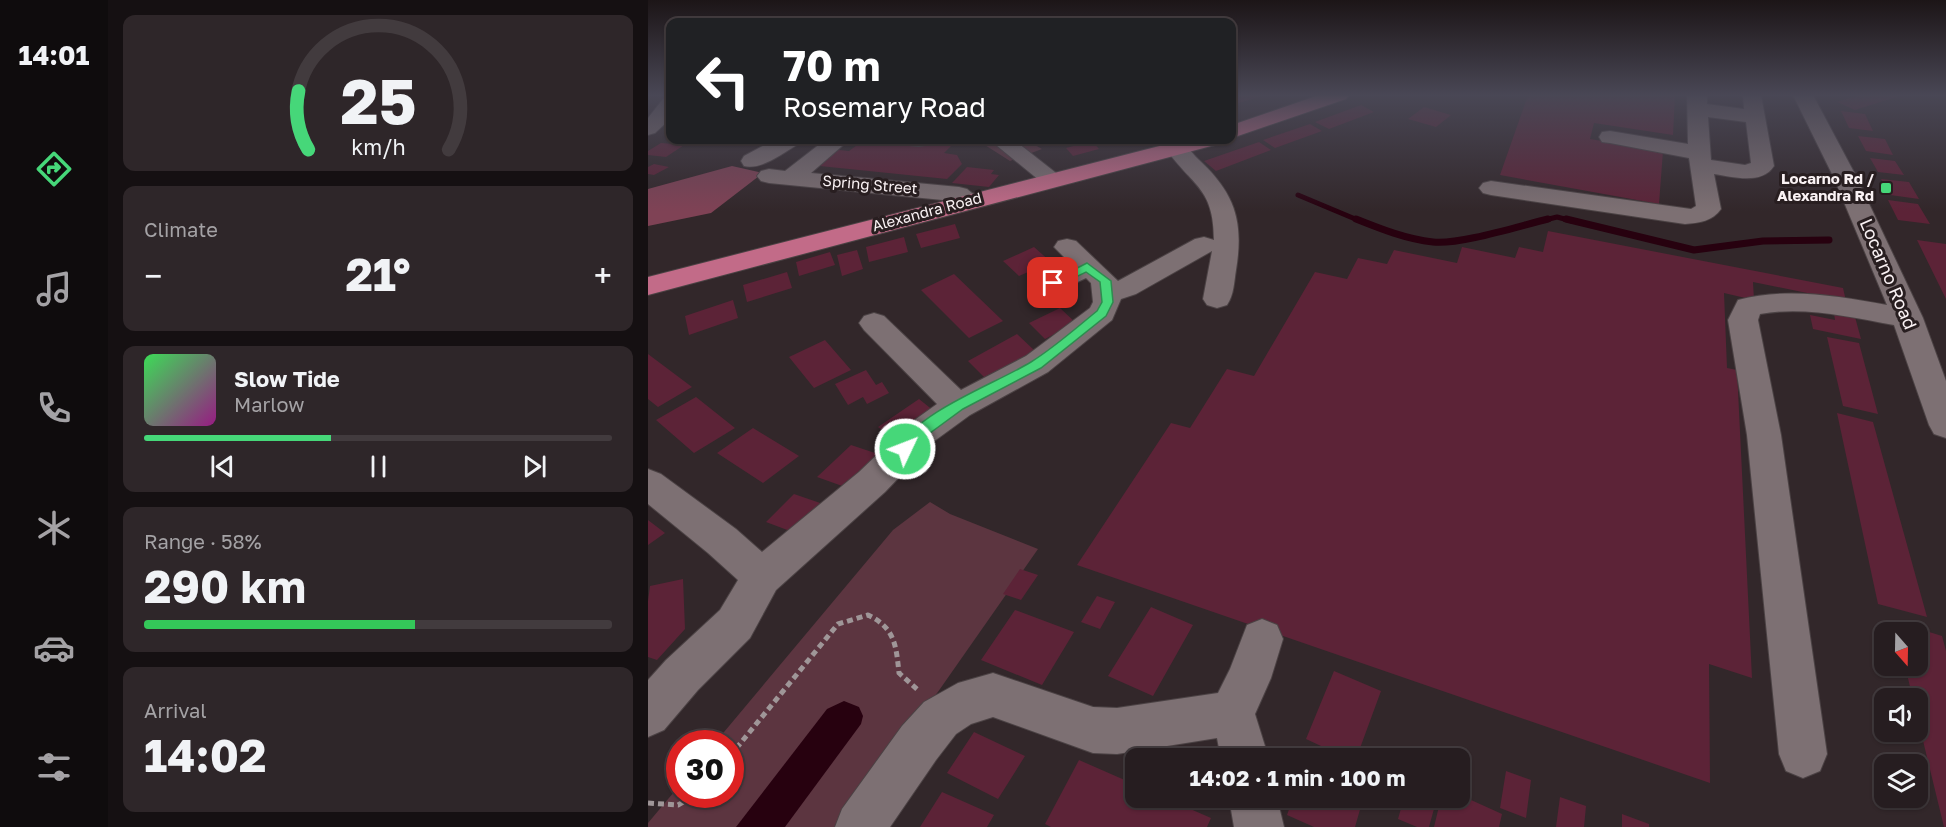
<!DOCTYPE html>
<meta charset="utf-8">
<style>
body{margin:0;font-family:"Golos Text",sans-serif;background:#2e2629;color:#f1f3f6;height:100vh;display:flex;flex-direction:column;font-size:22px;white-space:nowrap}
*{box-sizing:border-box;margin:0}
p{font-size:20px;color:#a4a2a5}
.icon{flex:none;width:33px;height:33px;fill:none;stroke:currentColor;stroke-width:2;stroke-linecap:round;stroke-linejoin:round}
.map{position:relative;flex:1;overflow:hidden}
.details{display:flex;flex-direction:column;gap:15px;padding:15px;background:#151012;width:540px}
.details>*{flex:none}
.guide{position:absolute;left:18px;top:18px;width:570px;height:126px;border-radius:12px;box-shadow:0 2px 4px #0004,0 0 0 2px #423b3e;background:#202124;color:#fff;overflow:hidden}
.needle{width:39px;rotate:160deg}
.controls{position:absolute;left:1226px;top:622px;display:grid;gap:12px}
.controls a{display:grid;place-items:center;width:54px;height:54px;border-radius:12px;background:#261d20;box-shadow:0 2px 4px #0004,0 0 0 2px #423b3e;font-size:30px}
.speed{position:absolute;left:18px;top:730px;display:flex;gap:12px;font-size:30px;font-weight:700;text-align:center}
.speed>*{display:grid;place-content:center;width:78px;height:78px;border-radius:50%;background:#261d20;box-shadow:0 2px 4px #0004,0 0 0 2px #423b3e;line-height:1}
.speed .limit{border:9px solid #d22;background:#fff;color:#111}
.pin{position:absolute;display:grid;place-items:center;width:51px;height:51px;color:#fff;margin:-26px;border-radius:12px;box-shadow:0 3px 9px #0006}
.me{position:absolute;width:66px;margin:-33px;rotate:47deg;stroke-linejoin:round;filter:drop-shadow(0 0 4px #0008)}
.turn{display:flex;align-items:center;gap:21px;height:126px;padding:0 18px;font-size:27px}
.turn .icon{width:78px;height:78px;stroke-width:2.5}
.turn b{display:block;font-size:42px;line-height:51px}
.big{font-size:45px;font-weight:700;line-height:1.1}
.details .tile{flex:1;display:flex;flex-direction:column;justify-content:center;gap:9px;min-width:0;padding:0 21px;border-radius:12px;background:#2e2629}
.details .dial{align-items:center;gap:0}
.dial svg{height:156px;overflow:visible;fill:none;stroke:#423b3e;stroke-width:7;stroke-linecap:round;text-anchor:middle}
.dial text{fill:#f1f3f6;stroke:none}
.song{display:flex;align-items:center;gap:18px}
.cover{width:72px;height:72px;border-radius:9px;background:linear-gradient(135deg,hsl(130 70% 55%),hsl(310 70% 35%))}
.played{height:6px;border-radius:3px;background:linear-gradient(90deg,#46d779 40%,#423b3e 40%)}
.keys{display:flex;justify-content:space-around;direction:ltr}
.heat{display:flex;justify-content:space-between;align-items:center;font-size:33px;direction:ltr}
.charge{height:9px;border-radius:4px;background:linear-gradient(90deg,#34c759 58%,#423b3e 0)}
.trip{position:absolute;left:477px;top:748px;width:345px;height:60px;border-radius:12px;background:#261d20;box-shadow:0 2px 4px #0004,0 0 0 2px #423b3e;font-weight:700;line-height:60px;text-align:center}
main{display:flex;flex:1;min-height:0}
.tab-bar{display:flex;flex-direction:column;width:108px;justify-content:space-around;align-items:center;background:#0f0c0d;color:#a4a2a5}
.tab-bar .icon{width:42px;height:42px}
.tab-bar .on{color:#46d779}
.tab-bar b{font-size:27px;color:#f1f3f6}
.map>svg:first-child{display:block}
</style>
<main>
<nav class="tab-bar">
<b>14:01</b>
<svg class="icon on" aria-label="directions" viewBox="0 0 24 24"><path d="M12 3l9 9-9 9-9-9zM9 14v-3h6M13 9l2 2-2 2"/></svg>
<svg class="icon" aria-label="music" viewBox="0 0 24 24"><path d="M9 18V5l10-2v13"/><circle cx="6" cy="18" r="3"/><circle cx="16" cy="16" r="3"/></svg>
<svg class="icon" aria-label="phone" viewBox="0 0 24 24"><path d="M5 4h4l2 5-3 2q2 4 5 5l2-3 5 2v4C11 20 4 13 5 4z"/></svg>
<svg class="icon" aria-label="climate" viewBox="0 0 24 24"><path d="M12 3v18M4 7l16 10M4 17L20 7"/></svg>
<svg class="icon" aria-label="car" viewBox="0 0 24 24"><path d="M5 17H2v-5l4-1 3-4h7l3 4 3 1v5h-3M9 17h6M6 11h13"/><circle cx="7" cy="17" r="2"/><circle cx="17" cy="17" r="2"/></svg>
<svg class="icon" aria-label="filters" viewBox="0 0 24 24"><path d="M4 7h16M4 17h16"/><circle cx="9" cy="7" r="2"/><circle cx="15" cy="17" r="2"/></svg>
</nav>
<section class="details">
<div class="tile dial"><svg viewBox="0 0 100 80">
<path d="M14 69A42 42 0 1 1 86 69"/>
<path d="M14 69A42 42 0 0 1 9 39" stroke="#46d779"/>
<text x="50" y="56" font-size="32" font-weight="700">25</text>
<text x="50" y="72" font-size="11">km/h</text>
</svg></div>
<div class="tile"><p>Climate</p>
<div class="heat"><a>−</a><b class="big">21°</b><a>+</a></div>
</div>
<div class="tile">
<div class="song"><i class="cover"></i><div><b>Slow Tide</b><p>Marlow</p></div></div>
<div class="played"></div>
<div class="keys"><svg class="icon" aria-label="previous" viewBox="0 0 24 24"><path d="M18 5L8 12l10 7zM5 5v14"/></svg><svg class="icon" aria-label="pause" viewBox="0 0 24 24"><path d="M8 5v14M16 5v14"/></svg><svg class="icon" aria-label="next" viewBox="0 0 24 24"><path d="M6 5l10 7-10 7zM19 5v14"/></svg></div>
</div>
<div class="tile"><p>Range · 58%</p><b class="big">290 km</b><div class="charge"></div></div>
<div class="tile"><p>Arrival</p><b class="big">14:02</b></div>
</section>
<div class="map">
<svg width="1298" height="827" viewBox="0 0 1298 827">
<rect width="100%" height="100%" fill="#32272a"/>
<path fill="#5c3540" d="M329,140H378L394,149L362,161Z
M282,502L302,514L390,549L292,689L191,827H0V823L31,786L32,795H82V744H66L245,530Z"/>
<path fill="#7f4255" d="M84,166L115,173L63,213L0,226V189Z"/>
<path fill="#27010f" d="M196,701L211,707L215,716L213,724L137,827H88L179,709Z"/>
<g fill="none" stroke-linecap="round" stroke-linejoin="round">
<path stroke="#27010f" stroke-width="5" d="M650,195L712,221
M893,221L909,217L924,221"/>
<path stroke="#27010f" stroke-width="7" d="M708,219C733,229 758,239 785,242C811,245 871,226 900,219
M918,219L1046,250L1115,241L1181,240"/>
</g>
<path fill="#5c2337" d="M585,95H614V96L584,105Z
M880,95H1027L1025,135L946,123L942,139L1015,151L1011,204L852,175Z
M1212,95H1251V96L1207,110L1189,102Z
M713,105L726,112L681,129L667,122Z
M776,107L803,115L788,127L760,119Z
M1193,111L1217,114L1225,131L1201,128Z
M662,124L674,131L627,148L615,140Z
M1210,136L1237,139L1245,155L1218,151Z
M82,140H116L111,144H77Z
M216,140H251L249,141L303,146L296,153L309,155L314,164L299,179L162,165L182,149L201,151Z
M449,140H478L455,146Z
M444,141L451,149L425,156L418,148Z
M611,142L623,150L568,171L556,161Z
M13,143L36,145L18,157L0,155V151Z
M1222,158L1247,161L1256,175L1230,172Z
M6,164L21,167L6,175L0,174V167Z
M319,167L346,170L343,174L351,175L341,187L304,183Z
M1233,179L1261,182L1271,199L1242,195Z
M1240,200L1270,204L1282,224L1250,220Z
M307,224L312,238L273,248L268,234Z
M900,231L1195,288L1198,301L1105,282L1106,300L1076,293L1079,368L1089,370L1104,678L1061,664L1062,783L429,565L523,423L542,428L579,369L606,376L667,272L699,279L710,258L739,264L746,250L809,263L814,247L867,258L871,247L895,252Z
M256,237L260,252L221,262L218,247Z
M1269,240L1298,244V299Z
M386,247L403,262L371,276L355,261Z
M209,250L215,269L194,276L189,255Z
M182,252L187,265L151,276L148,262Z
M139,272L144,288L99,302L95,285Z
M306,274L355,321L321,338L273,290Z
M85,300L90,318L41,335L37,316Z
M412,308L428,323L397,339L381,323Z
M1186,313L1207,317L1213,339L1165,329L1162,315L1187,320Z
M369,334L387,351L337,378L320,361Z
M1179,337L1211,343L1230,414L1195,406Z
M177,340L203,370L166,388L141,357Z
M0,354L44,387L10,407L0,399Z
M218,370L228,385L234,382L241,393L219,404L215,397L200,405L187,384Z
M48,397L87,428L46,453L8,420Z
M271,399L286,411L245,439L230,427Z
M1189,413L1225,422L1279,617L1230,604Z
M105,428L151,456L115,483L69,453Z
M203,445L230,454L197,487L169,477Z
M146,494L178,505L150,534L118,522Z
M0,520L17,533L0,545Z
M372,569L390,575L373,600L355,594Z
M35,579L37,629L9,660L0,657V601L2,586Z
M449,596L467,602L452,629L433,622Z
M503,607L545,625L505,696L460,676Z
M367,610L426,632L394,685L333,660Z
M1246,621L1294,636L1298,651V827H1296L1269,716V699H1265L1257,666H1269V633H1249Z
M686,671L733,691L708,759H701L658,739Z
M326,732L377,756L350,799L299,773Z
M431,760L488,785V798H517L563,818L559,827H403L397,824Z
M858,771L883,780L878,818L852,808Z
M294,792L346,815L339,827H272Z
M812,795L854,814L851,827H786L793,798H812Z
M912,797L938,806L936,827H908Z
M645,798H714L715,799L707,827H666L639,815Z
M756,798H789L781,827H769L750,819Z
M974,814L1001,824V827H974Z"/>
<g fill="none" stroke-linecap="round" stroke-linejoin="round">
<g stroke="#4b4244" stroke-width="2">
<path id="minor" d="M1039,95H1059V104L1096,109L1095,95H1113L1126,166C1114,185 1085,177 1066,174L1073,209C1065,221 1051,223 1037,224L843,195L835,193L831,188L835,183L843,181L1043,209L1048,206L1041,158L962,143L954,142L951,137L954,132L962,131L1040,144ZM1060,117L1098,122L1103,163L1097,165L1063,160Z
M1145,95H1165L1208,176L1275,318L1298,381V438L1286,434L1281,425L1246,325C1202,317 1156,306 1112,314L1110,320L1133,435L1179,754L1172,771L1155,778L1138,771L1131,754L1099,435L1080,320L1090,300C1139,287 1189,296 1239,305L1185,176Z
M22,97V119L7,133L0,135V118L15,99Z
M126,140H152L149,145C133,154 114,170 96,166L93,161L96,156Z
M177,140H201L163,173L311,187L319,189L334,201L331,206L322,208L305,201L121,183L113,181L109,176L113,171L121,169L137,171Z
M258,140H281L278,145L270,146L261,145Z
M342,140H366L417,180L413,185L405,187L397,185Z
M529,142C539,145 543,152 550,159C587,193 596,221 588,270C586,282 586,295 579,305L569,308L559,305L555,299L564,251L488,294L473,299L464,320L400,372L322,415L285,442L237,492L128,590L102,638L50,690L16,730L0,737V680L18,660L72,610L90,580L60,553L0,504V469L13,474L88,529L114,552L211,472L261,424L289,404L216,330L211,323L216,316L226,313L236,316L313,390L378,356L442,308L445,302L443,283L438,278L415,289L405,292L395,289L391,283L395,277L423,264L406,247L410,241L419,239L428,241L470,281L547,239L556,237L566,240C566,187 544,186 518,149L521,144Z
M614,619L629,625L635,639L623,678L607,714L621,759H573L569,738L469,754L445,753L345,717L323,724L308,734L288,760L242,827H187L194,809L254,726L276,702L310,683L345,673L445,707L469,708L570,693L582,669L599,625Z
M581,798H629L636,827H586Z"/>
</g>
<g stroke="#4b4244" stroke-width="2">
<path id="major" d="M671,95H701L698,99L584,138V125Z
M535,140H570L567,145L0,295V277Z"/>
</g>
<path stroke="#9f9698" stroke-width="5" stroke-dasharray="6 4" stroke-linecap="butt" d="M82,756L190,624L220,615C247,628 248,645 251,673L271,691
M0,803L30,805L48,795"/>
<use href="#minor" fill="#7d7073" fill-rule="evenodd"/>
<use href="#major" fill="#c26b88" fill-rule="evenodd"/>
</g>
<linearGradient id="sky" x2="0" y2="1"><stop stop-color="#1c1517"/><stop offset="0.45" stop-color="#494755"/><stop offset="1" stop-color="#494755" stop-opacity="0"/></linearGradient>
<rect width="1298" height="211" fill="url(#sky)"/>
<path fill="#46d779" stroke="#2e8c4f" stroke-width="1.5" d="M439,263L463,281L465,302L458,316L393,368L315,409L278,436L262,453H252L250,449C270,411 347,384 383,362C407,347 428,328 449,311L454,302L452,282L438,272L409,286L405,287L400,283Z"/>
<rect fill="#46d779" stroke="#281e20" stroke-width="2" x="1232" y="182" width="12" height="12" rx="3"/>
<g text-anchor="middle" stroke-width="6" stroke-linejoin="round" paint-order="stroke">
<g font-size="15" font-weight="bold" fill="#faf2f4" stroke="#281e20" text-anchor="end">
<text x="1226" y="184">Locarno Rd /<tspan x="1226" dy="17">Alexandra Rd</tspan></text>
</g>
<g font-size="15" fill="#faf2f4" stroke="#281e20">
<text transform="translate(222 185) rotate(5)" y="5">Spring Street</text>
<text transform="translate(279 212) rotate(-15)" y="5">Alexandra Road</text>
</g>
<g font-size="18" fill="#faf2f4" stroke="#281e20">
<text transform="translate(1240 274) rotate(67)" y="6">Locarno Road</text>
</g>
</g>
</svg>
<div class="controls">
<a><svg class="needle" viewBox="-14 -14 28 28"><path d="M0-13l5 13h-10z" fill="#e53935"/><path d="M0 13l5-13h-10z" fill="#a4a2a5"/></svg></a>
<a><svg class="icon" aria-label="sound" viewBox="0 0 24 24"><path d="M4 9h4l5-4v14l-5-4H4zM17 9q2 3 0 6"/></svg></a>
<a><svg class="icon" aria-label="layers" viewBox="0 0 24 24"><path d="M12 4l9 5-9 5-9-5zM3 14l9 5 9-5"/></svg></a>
</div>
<div class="speed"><div class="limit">30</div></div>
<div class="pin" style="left:405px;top:283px;background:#d93025"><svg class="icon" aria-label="arrive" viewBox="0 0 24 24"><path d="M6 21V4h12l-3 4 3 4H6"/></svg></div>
<svg class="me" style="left:257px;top:449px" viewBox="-20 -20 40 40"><circle r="17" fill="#46d779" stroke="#fff" stroke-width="3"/><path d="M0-11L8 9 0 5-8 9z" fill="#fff"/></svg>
<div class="trip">14:02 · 1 min · 100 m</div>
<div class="guide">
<div class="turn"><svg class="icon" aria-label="left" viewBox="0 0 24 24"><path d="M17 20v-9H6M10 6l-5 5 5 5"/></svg><div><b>70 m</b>Rosemary Road</div></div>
</div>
</div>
</main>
